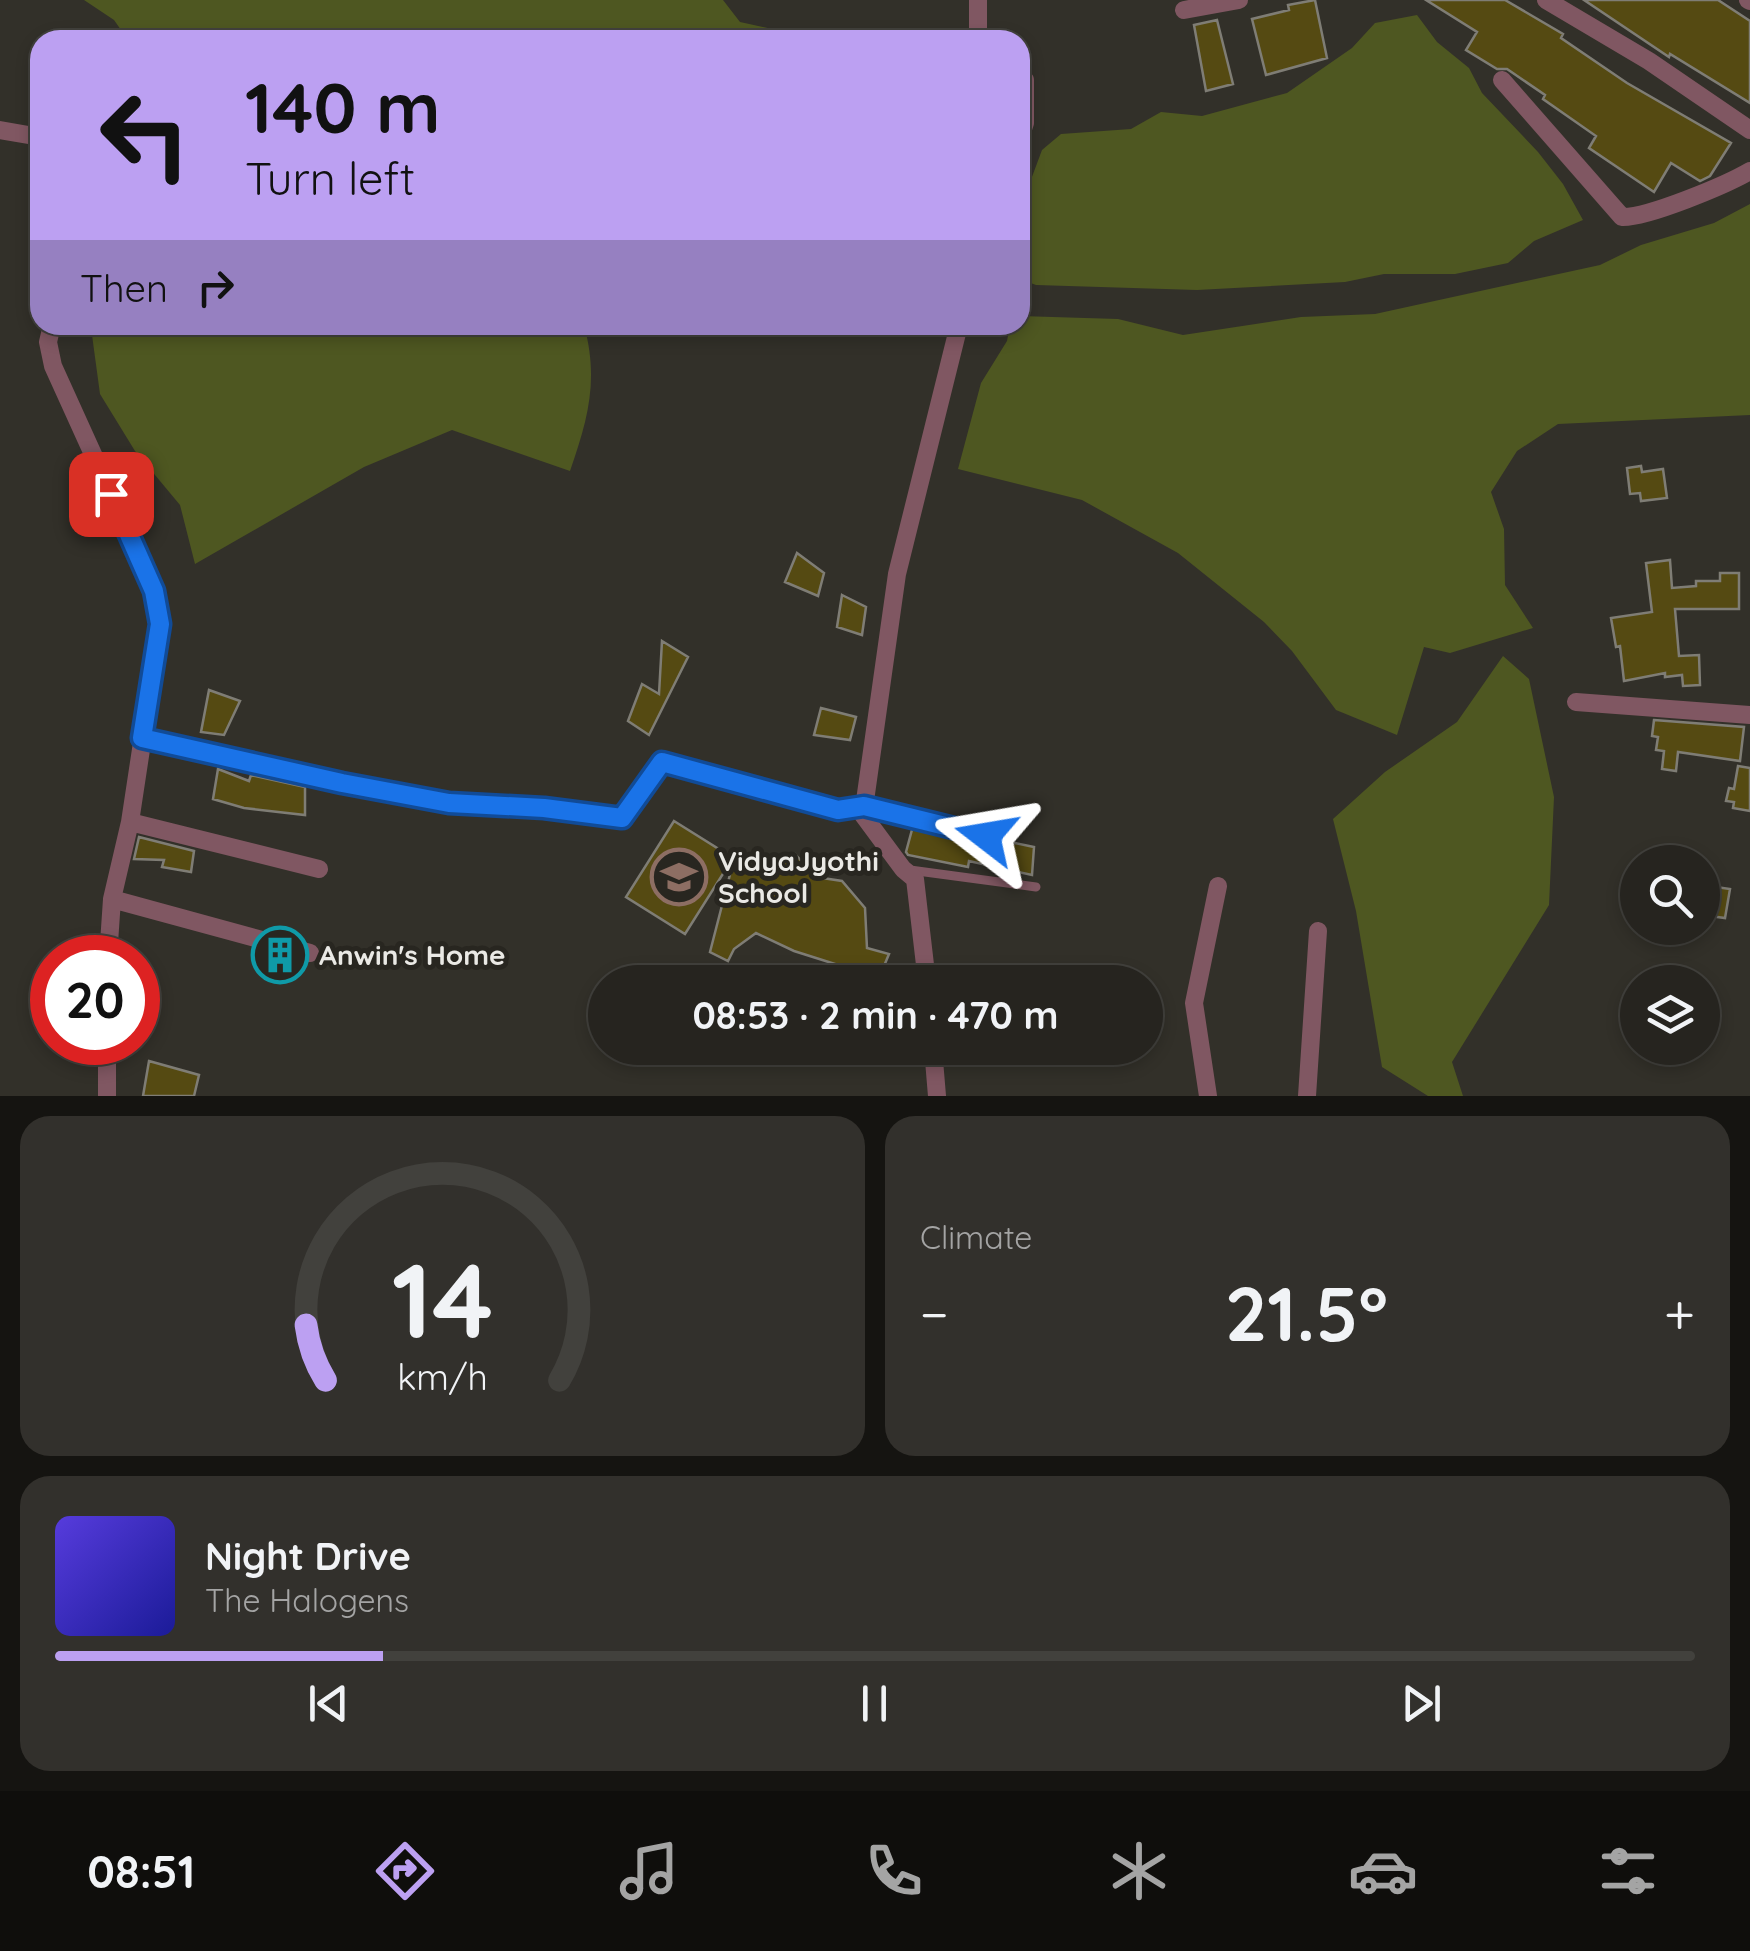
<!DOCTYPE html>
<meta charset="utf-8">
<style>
body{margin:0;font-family:Quicksand,sans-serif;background:#32302c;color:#f1f3f6;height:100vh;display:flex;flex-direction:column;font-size:38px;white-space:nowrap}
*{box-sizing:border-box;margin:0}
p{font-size:32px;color:#a4a4a4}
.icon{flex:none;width:55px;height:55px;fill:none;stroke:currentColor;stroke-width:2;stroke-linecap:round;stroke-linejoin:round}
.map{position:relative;height:1096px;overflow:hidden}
.panel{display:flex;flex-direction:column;gap:20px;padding:20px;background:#151411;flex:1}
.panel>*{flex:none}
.guide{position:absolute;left:30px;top:30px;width:1000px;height:305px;border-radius:30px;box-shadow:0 5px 15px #0003,0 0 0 2px #42413d;background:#bca0f2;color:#111;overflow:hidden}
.buttons{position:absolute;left:1620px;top:845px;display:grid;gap:20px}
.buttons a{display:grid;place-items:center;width:100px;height:100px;border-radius:50%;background:#26241f;box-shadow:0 5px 15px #0003,0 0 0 2px #42413d;font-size:50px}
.speed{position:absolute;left:30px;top:935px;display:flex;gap:20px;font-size:50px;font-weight:700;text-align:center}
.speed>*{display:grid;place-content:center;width:130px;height:130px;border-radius:50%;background:#26241f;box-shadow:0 5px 15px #0003,0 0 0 2px #42413d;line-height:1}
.speed .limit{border:15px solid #d22;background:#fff;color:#111}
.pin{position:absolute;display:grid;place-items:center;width:85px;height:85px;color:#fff;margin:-42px;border-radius:20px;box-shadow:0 5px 15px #0006}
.me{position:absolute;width:110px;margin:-55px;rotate:284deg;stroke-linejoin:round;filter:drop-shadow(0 0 8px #0008)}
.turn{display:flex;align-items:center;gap:35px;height:210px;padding:0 50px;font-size:45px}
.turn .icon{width:130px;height:130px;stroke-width:2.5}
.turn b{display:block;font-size:70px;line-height:85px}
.then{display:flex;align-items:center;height:95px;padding:0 50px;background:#0003;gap:20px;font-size:38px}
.big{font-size:75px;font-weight:700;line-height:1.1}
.panel .card{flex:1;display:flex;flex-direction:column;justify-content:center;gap:15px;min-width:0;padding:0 35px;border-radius:30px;background:#32302c}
.panel .dial{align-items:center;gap:0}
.dial svg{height:260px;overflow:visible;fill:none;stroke:#42413d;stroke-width:7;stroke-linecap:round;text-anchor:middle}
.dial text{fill:#f1f3f6;stroke:none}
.song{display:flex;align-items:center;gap:30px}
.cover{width:120px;height:120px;border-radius:15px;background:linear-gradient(135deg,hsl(250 70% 55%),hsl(240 70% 35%))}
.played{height:10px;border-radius:5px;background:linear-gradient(90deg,#bca0f2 20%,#42413d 20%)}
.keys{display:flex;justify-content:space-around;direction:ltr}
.heat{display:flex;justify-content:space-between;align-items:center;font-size:55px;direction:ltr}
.panel .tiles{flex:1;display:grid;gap:20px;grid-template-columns:1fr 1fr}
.card:last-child{grid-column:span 2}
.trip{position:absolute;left:588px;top:965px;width:575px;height:100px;border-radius:50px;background:#26241f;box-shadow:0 5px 15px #0003,0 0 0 2px #42413d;font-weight:700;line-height:100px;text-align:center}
.tab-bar{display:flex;height:160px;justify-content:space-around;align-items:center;background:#0f0e0c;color:#a4a4a4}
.tab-bar .icon{width:70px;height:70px}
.tab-bar .on{color:#bca0f2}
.tab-bar b{font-size:45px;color:#f1f3f6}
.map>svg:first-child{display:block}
</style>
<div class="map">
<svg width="1750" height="1096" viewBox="0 0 1750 1096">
<rect width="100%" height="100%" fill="#323029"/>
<path fill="#4e5721" d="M84,0H723L740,22L790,33L795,40H128L114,20Z
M1417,15L1437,42L1469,68L1482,93L1538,152L1563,184L1583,220L1534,241L1508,263L1455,274H1384L1345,282L1197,290L1036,285L1020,279V209L1042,150L1061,134L1131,129L1161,112L1202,116L1287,93L1352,48L1375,23Z
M1750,204V415L1558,424L1517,451L1491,492L1504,529L1505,585L1533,628L1450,653L1424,647L1397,735L1336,710L1292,651L1264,622L1178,553L1082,500L958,469L981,383L1007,341L1010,325H1020V316L1118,319L1183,335L1301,317L1375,314L1600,265L1641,245L1714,223Z
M99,325H584C599,380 588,419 570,471L452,430L364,467L195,564L180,505L135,451L100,394L92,335Z
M1503,656L1529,679L1554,797L1549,905L1452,1062L1463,1096H1428L1382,1067L1356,911L1333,819L1385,772L1457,722Z"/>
<path fill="#554a12" stroke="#7f7d75" stroke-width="2.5" d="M1315,0L1327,58L1266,75L1252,19L1289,10L1288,5Z
M1426,0H1505L1563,34L1561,38L1627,83L1731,143L1710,176L1700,181L1671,163L1654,192L1589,148L1596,136L1543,99L1545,95L1507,69H1497L1466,50L1477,32Z
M1584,0H1718L1750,21V103L1670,54L1669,57Z
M1217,20L1233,84L1206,91L1194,25Z
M1641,466L1642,472L1663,469L1667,498L1641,501L1640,493L1630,494L1627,468Z
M797,553L824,573L818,596L785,582Z
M1670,560L1672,588L1696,586V581H1720V573H1739V609H1675L1679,656L1699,655L1700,685L1683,686L1682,675L1665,677V673L1624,681L1620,646L1616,647L1611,618L1652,612L1646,563Z
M842,595L866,607L862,635L837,627Z
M662,641L688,657L649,735L628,721L642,684L659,694Z
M209,690L240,701L224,735L201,732Z
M821,708L856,717L850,740L814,735Z
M1654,720L1744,727L1740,761L1678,752L1676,771L1662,769L1664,751L1656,750L1658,737L1652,736Z
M1738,766L1750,768V811L1733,808L1734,802L1726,801L1729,788L1734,789Z
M218,769L249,781L251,775L305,787V815L244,808L213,799Z
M674,821L733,858L685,934L626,897Z
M913,826L1005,849L1015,843L1034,847L1032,875L969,861L968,867L908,855L906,852Z
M139,837L194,851L191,872L162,867L164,860L134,859Z
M760,852L775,858L795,854L816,877L842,881L865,908L867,948L889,954L879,978L794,951L756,933L734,949L728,961L710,952L734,859L755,872Z
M1716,887L1730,889L1725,918L1702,915L1705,896L1714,898Z
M149,1061L199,1075L194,1096H143Z"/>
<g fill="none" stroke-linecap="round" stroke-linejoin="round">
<path stroke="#805762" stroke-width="9" d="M662,762L838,810L864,806L1007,841
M910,870L1036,887"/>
<path stroke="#805762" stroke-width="18" d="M978,0V40
M1546,0L1649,61L1750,130
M1748,0L1750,1
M1184,10L1239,0
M1020,76L1025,80V123L1020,138
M1502,80L1622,217C1647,218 1726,185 1750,171
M0,130L40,137
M52,325L48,342L53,366L155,591L160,624L130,822L112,899L108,958
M1576,702L1750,715
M143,737L342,783L449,803L544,808L622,818L662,762
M130,822L319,869
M112,899L310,953
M927,982L915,879L903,869L863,815L897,574L959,325
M933,1048L937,1096
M107,1096V1042
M1208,1096L1194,1003L1218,886
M1307,1096L1318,931"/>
</g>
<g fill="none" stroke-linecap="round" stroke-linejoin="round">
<g stroke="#114b97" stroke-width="25">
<path id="route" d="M111,494L154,591L160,624L142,738L342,783L449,803L544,808L622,818L662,762L838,810L864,806L986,836"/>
</g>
<use href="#route" stroke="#1a73e8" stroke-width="18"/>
</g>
<defs>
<g id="school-ring" transform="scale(2.875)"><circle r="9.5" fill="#282620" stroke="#8d6e63" stroke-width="1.5"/><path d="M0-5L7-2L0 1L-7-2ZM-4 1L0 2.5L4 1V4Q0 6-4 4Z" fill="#8d6e63"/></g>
<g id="building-ring" transform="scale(2.875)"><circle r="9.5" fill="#282620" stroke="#0f9aa8" stroke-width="1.5"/><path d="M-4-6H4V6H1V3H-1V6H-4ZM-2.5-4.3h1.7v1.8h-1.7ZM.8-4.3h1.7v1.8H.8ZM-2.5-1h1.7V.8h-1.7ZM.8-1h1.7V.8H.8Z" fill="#0f9aa8"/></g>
</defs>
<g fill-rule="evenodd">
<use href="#school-ring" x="679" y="877"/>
<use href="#building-ring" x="280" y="955"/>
</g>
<g text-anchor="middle" stroke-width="10" stroke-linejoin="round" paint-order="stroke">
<g font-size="28" font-weight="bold" fill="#eae9e5" stroke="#282620" text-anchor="start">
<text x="718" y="871">VidyaJyothi<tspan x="718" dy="32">School</tspan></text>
<text x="319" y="965">Anwin's Home</text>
</g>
</g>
</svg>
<div class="buttons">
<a><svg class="icon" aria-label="search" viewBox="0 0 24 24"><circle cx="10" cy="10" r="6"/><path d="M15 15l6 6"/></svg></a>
<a><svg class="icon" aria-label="layers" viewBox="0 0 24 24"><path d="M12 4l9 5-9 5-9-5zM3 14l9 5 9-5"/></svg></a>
</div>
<div class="speed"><div class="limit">20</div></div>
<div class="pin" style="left:111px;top:494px;background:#d93025"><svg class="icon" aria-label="arrive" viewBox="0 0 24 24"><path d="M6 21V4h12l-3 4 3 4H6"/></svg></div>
<svg class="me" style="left:986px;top:836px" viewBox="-20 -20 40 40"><path d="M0-17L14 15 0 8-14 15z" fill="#1a73e8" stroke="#fff" stroke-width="4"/></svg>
<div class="trip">08:53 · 2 min · 470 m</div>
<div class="guide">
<div class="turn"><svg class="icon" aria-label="left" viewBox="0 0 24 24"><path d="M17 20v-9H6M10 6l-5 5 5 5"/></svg><div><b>140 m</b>Turn left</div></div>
<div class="then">Then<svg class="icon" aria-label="right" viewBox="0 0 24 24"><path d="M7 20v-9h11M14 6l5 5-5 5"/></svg></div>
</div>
</div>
<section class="panel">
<div class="tiles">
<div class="card dial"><svg viewBox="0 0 100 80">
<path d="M14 69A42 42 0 1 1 86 69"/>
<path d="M14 69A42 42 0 0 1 8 52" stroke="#bca0f2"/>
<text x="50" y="56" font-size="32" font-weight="700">14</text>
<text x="50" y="72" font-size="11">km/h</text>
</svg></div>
<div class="card"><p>Climate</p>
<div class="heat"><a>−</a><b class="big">21.5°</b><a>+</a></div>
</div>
<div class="card">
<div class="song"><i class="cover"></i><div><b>Night Drive</b><p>The Halogens</p></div></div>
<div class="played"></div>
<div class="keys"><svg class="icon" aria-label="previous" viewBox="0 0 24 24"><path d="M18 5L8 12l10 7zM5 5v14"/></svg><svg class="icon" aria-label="pause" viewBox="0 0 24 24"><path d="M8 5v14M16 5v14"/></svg><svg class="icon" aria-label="next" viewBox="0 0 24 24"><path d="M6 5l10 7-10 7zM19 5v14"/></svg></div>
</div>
</div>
</section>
<nav class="tab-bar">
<b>08:51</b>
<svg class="icon on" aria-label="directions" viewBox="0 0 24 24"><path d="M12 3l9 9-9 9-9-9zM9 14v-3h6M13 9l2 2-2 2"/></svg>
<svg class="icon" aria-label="music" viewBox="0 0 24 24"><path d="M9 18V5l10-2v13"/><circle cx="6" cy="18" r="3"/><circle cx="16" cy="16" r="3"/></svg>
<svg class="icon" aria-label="phone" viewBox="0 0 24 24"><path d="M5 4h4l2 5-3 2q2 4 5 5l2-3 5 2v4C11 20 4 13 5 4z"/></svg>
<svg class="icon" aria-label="climate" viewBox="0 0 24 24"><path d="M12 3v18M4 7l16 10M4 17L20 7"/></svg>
<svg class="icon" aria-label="car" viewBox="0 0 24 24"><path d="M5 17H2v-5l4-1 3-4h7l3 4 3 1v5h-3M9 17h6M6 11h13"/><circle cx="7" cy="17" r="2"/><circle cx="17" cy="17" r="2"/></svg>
<svg class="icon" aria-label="filters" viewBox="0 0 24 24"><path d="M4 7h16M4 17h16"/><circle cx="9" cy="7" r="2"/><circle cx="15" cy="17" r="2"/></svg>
</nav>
